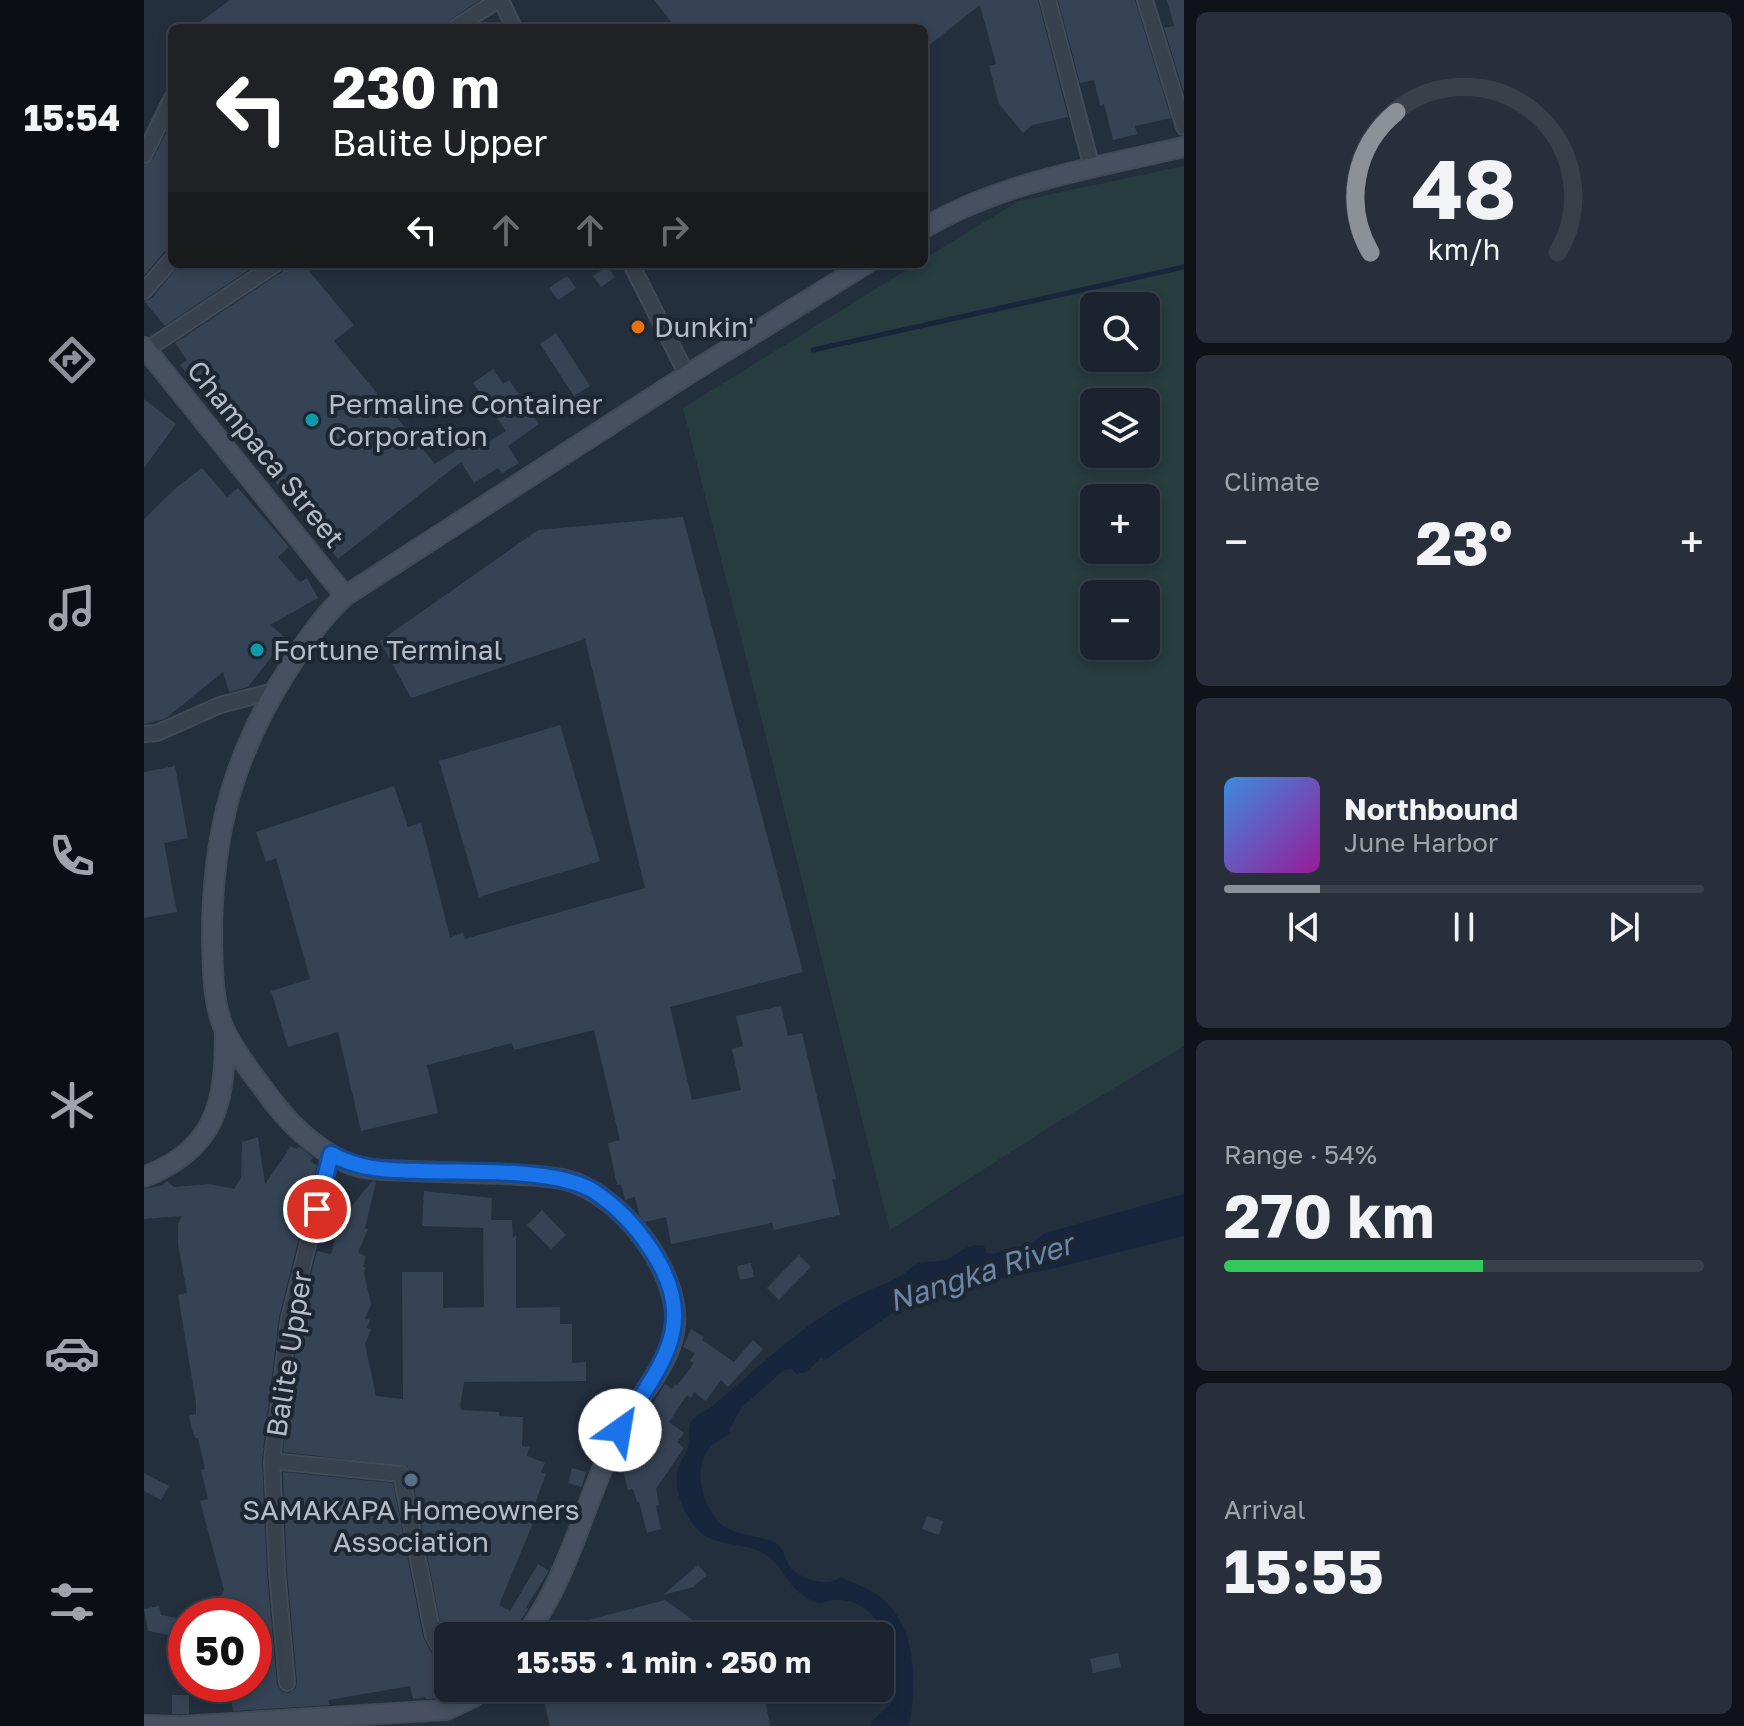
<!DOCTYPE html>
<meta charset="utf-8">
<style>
body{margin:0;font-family:"Golos Text",sans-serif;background:#282f3a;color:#f1f3f6;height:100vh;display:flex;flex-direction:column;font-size:30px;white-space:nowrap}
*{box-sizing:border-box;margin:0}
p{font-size:26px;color:#a0a4aa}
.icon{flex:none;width:44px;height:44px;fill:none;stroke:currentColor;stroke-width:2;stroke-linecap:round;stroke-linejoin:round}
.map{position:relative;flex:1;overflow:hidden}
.details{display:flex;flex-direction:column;gap:12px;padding:12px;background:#0f1319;width:560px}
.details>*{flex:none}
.banner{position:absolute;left:24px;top:24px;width:760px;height:244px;border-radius:12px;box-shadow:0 4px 12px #0003,0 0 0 2px #39404a;background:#202124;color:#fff;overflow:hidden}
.fabs{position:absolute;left:936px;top:292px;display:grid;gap:16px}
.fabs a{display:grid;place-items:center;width:80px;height:80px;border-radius:12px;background:#1b232e;box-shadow:0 4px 12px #0003,0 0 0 2px #39404a;font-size:40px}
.speed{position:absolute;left:24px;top:1598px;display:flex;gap:16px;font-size:40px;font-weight:700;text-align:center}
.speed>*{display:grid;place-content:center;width:104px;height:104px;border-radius:50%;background:#1b232e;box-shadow:0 4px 12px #0003,0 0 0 2px #39404a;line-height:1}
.speed .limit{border:12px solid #d22;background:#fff;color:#111}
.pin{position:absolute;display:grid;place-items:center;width:68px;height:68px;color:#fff;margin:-34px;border:4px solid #fff;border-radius:50%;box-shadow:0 2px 8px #0007}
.me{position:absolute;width:88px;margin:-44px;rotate:32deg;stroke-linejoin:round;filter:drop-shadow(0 0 6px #0008)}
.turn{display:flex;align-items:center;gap:28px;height:168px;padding:0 32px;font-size:36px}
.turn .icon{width:104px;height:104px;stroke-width:2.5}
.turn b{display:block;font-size:56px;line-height:68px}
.lanes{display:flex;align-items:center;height:76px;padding:0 32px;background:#0003;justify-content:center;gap:40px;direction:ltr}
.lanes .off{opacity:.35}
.big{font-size:60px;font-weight:700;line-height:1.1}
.details .card{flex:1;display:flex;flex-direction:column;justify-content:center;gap:12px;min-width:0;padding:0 28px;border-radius:12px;background:#282f3a}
.details .dial{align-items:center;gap:0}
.dial svg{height:208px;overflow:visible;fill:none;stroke:#39404a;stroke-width:7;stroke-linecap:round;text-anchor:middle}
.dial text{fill:#f1f3f6;stroke:none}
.song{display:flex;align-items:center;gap:24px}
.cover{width:96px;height:96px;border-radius:12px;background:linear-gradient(135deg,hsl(210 70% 55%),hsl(300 70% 35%))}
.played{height:8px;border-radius:4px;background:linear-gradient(90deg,#8c9099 20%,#39404a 20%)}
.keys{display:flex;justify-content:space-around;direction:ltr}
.heat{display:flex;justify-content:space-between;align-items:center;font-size:44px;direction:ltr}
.charge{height:12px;border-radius:6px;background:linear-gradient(90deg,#34c759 54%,#39404a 0)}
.trip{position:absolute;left:290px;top:1622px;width:460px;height:80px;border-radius:12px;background:#1b232e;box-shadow:0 4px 12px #0003,0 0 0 2px #39404a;font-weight:700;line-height:80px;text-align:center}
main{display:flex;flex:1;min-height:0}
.dock{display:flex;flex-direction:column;width:144px;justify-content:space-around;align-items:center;background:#0b0e12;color:#a0a4aa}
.dock .icon{width:56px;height:56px}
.dock .current{color:#8c9099}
.dock b{font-size:36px;color:#f1f3f6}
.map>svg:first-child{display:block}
</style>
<main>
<nav class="dock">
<b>15:54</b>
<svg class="icon current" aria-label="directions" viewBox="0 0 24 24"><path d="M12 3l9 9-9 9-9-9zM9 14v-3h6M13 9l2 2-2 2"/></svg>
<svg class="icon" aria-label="music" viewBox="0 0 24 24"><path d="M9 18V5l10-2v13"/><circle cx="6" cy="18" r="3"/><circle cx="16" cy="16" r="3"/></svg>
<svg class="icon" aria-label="phone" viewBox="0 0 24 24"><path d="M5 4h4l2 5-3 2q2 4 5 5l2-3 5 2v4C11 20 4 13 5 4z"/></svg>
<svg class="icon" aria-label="climate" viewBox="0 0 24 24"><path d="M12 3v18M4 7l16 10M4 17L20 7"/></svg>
<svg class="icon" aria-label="car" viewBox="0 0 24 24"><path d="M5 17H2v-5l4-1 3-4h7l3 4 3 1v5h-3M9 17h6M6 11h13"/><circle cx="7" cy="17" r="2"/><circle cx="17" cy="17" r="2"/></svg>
<svg class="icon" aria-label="filters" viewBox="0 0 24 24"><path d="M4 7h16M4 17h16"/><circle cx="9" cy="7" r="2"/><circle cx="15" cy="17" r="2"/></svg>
</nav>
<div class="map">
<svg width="1040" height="1726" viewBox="0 0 1040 1726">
<rect width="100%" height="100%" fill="#242f3e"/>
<path fill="#263c3f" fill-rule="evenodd" d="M1040,166V1046L904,1128L746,1230L539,408L772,264H780V259L875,201ZM950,306H1002V358H950ZM950,402H1002V454H950ZM950,498H1002V550H950ZM950,594H1002V646H950Z"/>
<path fill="#17263c" d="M1040,1194V1236L902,1270L795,1289L761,1304L680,1361L677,1358L662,1372L653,1374L648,1369L640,1370L598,1407L585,1430L587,1433C579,1438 568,1443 563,1451C549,1473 560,1509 578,1525C591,1536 615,1535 630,1542C641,1547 640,1559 646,1567C655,1579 686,1588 696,1577C711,1584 729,1589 741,1601C773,1631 773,1686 765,1726H726C731,1716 739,1712 746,1704C761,1688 746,1639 735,1624C725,1608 708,1598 689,1600C680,1601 676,1606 666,1600C643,1587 643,1573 626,1558C606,1540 572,1549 554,1530C540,1516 529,1489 534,1469C536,1461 542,1454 544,1447C546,1438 543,1424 550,1418C555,1413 564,1410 570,1405C613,1368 654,1329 703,1301C721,1291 741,1285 758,1275C763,1272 767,1267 773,1264C781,1260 793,1263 802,1260C817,1254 821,1242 840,1246L843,1253L849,1254L888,1243L901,1233Z"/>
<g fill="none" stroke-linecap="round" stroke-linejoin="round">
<path stroke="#17263c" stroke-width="5" d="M669,350L1040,267"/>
</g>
<path fill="#364354" d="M86,0H336L306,20L301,28H48Z
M510,0H894L924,117L888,125L879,133L855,104L845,66L852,64L836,5L780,49V28H532Z
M914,0H991L1027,118L991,126L993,134L969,140L960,104L956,105L950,80L936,83Z
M1023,0H1040V93L1020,28L1030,26Z
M28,121V249L20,252L0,276V165L9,159Z
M36,264H114L21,326L0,301L8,298Z
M142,264H176L165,271L210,325L190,341L291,464L335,436L340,443L334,448L362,431L329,383L349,369L359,384L365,380L395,424L364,446L375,463L358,473L354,468L330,483L317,462L194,559L36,365L43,360L31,343L138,272Z
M463,266L471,277L457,287L449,276Z
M423,276L432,288L414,300L405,288Z
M412,333L446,386L430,396L396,344Z
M0,399L32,424L0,468Z
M58,468L83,497L94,488L145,547L134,557L156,582L163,578L174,598L126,625L142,638L104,687L85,692L79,672L21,719L0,724V519L33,487Z
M539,517L659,972L526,1007L548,1100L597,1090L588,1049L599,1046L592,1016L637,1006L644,1036L658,1033L692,1179H688L696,1215L630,1230L628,1223L527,1244L522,1217L501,1222L495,1214L491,1197L481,1200L477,1184L473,1185L464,1143L476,1140L450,1030L370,1050L368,1043L283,1065L294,1113L217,1131L194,1032L144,1047L127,991L166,979L132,858L122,862L112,832L250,786L264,827L277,823L306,937L319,933L321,939L501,888L441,639L267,698L236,641L394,530Z
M416,725L456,861L335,897L295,761Z
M31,766L44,838L20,843L33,912L0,918V772Z
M114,1137L121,1184L147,1146L152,1149L156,1147L169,1157L167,1161L173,1166L135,1317L118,1460L123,1573L133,1685L138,1692L145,1693L152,1688L153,1682L143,1571L139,1472L249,1483L279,1637L295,1667L304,1672V1696L299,1698L282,1699L281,1697L269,1699L266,1686L184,1700L185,1705L89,1711L87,1698L105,1695L104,1692L110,1690V1616H65L80,1590L56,1501L64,1499L57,1470L61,1469L54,1438H51L48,1430L45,1415L52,1414V1403L34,1295L43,1293L34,1244V1224L38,1216L0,1219V1189L19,1185L23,1181L30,1187L66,1184L90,1189L97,1178L98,1142Z
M228,1181L232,1182L221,1228L224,1229L214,1253L222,1256L219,1267H221L220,1273L227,1305L221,1318L226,1320L223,1328L227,1330L221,1344L232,1396L259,1399L258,1272H299V1308L340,1307L339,1228L278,1226L280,1191L348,1198L347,1220H368L369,1238L372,1235V1308L416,1307V1324H428V1363L442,1362V1381L320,1382L316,1406L318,1410L355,1412V1416L379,1417L378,1446L385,1447L383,1456L401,1463L397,1472L402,1474L390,1506L392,1507L388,1516L391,1518L355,1605L366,1611L394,1564L405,1571L382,1607L384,1609L366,1636H304V1641L298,1632L267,1472L263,1466L139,1452L155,1321L173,1251L187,1254L201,1204L208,1206Z
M398,1210L422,1235L407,1249L383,1225Z
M655,1255L667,1267L635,1300L623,1288Z
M607,1263L610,1277L596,1280L593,1266Z
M547,1329L560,1337L558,1340L590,1362L609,1340L619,1349L584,1387L577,1380L562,1401L550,1392L547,1398L543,1395L525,1422L540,1433L533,1442L540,1448L512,1489L515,1505L512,1506L517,1529L503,1533L495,1502H493L489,1489L484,1490L477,1462L508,1419L505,1417L512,1407L508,1405L521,1384L528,1389L531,1384L533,1386L550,1363L546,1361L551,1353L539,1347Z
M428,1468L442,1472L438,1487L424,1483Z
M0,1473L25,1486L17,1500L0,1491Z
M783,1516L799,1521L795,1535L778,1529Z
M554,1565L563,1575L549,1587L519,1595Z
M521,1600L571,1636H436L433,1623Z
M15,1606L17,1615L42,1620V1638L4,1631L0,1609Z
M974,1653L977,1667L949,1673L946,1659Z
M397,1688H619L626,1726H406Z
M28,1695H45V1714H28Z"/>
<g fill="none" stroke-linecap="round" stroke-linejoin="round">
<g stroke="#414a57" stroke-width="18">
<path id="street" d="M357,0L370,28
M904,0L948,168
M1001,0L1040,127
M311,28L354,0
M0,155L28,98
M487,264L543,375
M0,291L28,259
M2,350L132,264
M0,734L13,733L76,705L130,691
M128,1461L257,1474L289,1635L304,1662
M143,1683L133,1572L128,1461L145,1319L187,1154"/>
</g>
<g stroke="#414a57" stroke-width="22">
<path id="secondary" d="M780,228C857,182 953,167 1040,147
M0,347L201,596
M0,1177C73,1148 81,1103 81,1032
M381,1636C427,1575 441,1497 476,1430C493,1397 529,1363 531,1324C535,1269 475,1193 422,1180C401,1175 379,1175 358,1174C327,1173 297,1172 266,1171C246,1170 221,1171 203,1163C168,1147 140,1119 119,1088C105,1070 90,1050 80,1029C68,1000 69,968 68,938C68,831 90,752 148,663C164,638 179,616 201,596L543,375L722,264
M0,1725L33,1726
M38,1726L302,1710L330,1697L338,1688"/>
</g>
<use href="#street" stroke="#38414e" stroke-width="14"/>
<use href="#secondary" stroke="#465061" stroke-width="18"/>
</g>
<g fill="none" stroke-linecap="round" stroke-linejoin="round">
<g stroke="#114b97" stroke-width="20">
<path id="route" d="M173,1209L187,1154C216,1170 243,1170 276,1171C321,1173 413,1167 451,1192C472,1206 492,1227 506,1248C558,1325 516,1364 476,1430"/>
</g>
<use href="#route" stroke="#1a73e8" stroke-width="14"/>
</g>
<circle fill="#e8710a" stroke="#1d2633" stroke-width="3" cx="494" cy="327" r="8"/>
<g fill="#0f9aa8" stroke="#1d2633" stroke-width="3">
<circle cx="168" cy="420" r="8"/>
<circle cx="113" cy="650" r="8"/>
</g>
<circle fill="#5c6f8a" stroke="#1d2633" stroke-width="3" cx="267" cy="1480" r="8"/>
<g text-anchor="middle" stroke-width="8" stroke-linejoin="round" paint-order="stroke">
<g font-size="28" fill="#b4bcc9" stroke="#1d2633" text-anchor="start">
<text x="510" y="337">Dunkin'</text>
<text x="184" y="414">Permaline Container<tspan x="184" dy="32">Corporation</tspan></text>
<text x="129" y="660">Fortune Terminal</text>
<text x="267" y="1520" text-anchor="middle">SAMAKAPA Homeowners<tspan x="267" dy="32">Association</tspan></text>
</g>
<g font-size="28" fill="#b4bcc9" stroke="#1d2633">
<text transform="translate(122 454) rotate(51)" y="10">Champaca Street</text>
<text transform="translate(145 1354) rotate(-81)" y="10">Balite Upper</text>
</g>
<g font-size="30" font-style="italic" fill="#6d86a8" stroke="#1d2633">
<text transform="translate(837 1273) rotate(-18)" y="10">Nangka River</text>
</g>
</g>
</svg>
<div class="fabs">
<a><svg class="icon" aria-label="search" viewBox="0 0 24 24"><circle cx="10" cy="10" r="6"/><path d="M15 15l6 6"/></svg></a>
<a><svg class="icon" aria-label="layers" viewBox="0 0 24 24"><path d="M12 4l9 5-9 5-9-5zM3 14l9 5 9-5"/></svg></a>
<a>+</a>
<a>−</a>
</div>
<div class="speed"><div class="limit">50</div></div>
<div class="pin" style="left:173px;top:1209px;background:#d93025"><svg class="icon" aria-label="arrive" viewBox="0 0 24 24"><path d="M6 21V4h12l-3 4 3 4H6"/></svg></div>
<svg class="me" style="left:476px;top:1430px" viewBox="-20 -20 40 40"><circle r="19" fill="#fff"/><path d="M0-13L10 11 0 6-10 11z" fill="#1a73e8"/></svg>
<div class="trip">15:55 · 1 min · 250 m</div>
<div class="banner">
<div class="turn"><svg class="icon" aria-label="left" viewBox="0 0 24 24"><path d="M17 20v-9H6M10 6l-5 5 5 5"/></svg><div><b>230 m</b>Balite Upper</div></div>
<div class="lanes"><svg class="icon" aria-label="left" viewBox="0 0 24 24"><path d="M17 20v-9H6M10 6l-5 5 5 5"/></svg><svg class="icon off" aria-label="ahead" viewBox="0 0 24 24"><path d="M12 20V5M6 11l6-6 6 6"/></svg><svg class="icon off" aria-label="ahead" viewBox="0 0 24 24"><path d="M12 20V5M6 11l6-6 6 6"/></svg><svg class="icon off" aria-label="right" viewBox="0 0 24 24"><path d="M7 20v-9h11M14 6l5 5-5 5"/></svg></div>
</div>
</div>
<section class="details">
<div class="card dial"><svg viewBox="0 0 100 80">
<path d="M14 69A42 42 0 1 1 86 69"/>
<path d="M14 69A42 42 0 0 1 24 15" stroke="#8c9099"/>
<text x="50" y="56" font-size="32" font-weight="700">48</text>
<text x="50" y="72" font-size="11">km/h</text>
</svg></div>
<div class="card"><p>Climate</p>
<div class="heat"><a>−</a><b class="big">23°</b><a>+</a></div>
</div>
<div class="card">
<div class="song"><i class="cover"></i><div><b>Northbound</b><p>June Harbor</p></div></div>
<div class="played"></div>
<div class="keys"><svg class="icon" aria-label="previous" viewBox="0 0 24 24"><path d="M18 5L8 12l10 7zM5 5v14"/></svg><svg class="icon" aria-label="pause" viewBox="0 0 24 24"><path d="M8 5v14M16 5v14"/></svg><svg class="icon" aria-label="next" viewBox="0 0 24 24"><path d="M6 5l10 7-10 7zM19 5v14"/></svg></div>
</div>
<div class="card"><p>Range · 54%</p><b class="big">270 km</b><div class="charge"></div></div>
<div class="card"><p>Arrival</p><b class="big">15:55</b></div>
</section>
</main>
